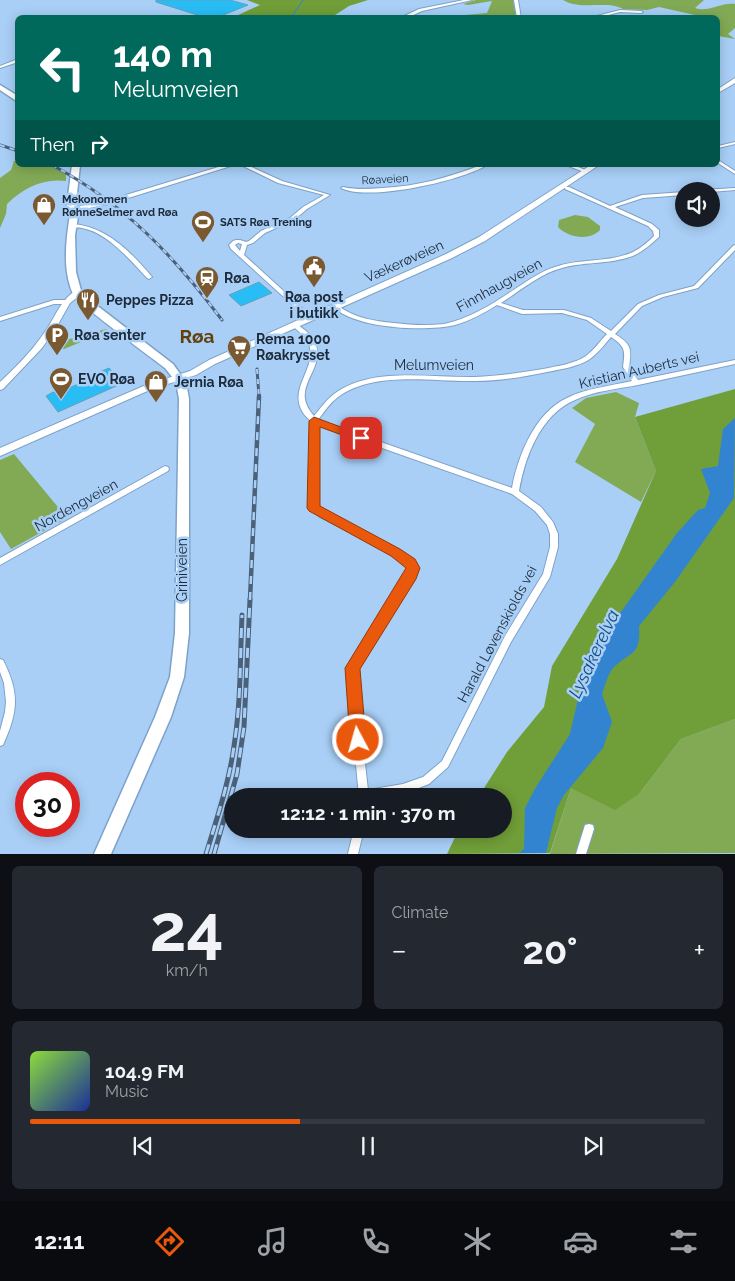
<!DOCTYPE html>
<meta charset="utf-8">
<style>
body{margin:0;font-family:Raleway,sans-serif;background:#242831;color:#f1f3f6;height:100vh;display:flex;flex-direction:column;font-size:19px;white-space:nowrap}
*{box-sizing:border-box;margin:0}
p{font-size:16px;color:#9ea1a6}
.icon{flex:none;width:28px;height:28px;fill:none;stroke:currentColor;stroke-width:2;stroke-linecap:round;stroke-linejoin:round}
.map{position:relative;height:854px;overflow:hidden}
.side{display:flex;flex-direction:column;gap:12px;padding:12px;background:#0d0f14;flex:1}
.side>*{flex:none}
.guide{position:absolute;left:15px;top:15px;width:705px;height:152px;border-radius:8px;box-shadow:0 2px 12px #0003;background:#00695c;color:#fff;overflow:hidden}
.tools{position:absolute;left:675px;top:182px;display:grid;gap:10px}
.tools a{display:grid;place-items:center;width:45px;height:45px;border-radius:50%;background:#171b24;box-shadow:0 2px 12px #0003;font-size:25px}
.speed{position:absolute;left:15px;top:772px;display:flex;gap:10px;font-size:25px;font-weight:700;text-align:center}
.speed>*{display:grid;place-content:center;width:65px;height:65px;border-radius:50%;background:#171b24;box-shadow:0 2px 12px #0003;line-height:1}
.speed .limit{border:8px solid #d22;background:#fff;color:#111}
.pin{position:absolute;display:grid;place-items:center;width:42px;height:42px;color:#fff;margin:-21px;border-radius:10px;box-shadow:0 2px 8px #0006}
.me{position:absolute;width:55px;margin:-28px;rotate:354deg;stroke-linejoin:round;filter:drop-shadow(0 0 4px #0008)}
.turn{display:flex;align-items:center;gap:18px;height:105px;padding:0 15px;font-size:22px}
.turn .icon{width:65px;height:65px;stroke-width:2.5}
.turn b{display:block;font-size:35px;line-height:42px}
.then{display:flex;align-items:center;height:48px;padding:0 15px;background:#0003;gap:10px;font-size:19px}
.big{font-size:38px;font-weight:700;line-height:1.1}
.side .tile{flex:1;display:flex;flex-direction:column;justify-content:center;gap:8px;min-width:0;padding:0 18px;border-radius:8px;background:#242831}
.side .dial{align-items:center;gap:0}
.dial b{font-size:65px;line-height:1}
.song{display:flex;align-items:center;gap:15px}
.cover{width:60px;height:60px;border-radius:8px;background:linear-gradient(135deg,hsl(90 70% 55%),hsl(230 70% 35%))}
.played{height:5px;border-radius:2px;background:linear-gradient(90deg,#ea580c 40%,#363941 40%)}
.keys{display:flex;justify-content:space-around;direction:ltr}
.heat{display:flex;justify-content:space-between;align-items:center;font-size:28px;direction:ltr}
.side .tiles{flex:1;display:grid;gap:12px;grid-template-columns:1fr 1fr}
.tile:last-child{grid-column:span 2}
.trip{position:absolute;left:224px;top:788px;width:288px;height:50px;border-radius:25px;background:#171b24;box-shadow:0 2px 12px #0003;font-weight:700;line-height:50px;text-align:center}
.tabs{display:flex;height:80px;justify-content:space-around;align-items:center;background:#090b0e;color:#9ea1a6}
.tabs .icon{width:35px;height:35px}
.tabs .active{color:#ea580c}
.tabs b{font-size:22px;color:#f1f3f6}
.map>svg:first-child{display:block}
</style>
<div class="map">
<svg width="735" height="854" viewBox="0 0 735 854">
<rect width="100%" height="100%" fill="#a9cff7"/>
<path fill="#82aa55" d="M476,0H513L516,17H453L454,16L487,13L492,1L468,5L463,4Z
M563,0H704L695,8C708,13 721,2 735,4V28L728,34L735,39L718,36V18L704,17L659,7L647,10L623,9C607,0 581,11 563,0Z
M14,161H17L18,165H49L66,174V181C43,178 23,188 7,204L6,214L0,228V178L11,170Z
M575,215L588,217L600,226V230C590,241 568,238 558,227L559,220Z
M106,329L108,331L64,349L48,345Z
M616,392L639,403L635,417L656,471L641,502L575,462L595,424L572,408L586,398Z
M14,454L67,518L11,549L0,532V460Z
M735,719V853L550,854L571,788L639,794L681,739Z"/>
<path fill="#709e38" d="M247,0H368L349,6L332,17L240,18L236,16L260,5Z
M735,389V719L681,739L639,794L615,810L571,788L550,853L447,854L459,829H502V796H479L507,752L544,707L552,666L617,559L656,471L635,417Z"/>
<path fill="#3284d1" d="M735,418L734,498L675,582L639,626C641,657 630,651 613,668C608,674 605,686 602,694L612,722L603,748L564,795L557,808L546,853H519L524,849L525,808L536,787L570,734L589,651L599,643L677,533L698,510L705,508L710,493L701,469L718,466L723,429Z"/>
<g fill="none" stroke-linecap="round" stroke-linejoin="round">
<path stroke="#3284d1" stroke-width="1" d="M291,18L303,0"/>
</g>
<path fill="#29bdf5" stroke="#689eb9" d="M156,0H230L248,5L216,18H207L156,2Z
M259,282L272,293L241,306L229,295Z
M109,368L123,383L58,412L46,396L53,392L56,393L76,385L79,383L78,381Z"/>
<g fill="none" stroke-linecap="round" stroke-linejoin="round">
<g stroke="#7da2c8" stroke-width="2">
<path id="minor" d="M514,0H518L521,18H517Z
M620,10L641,11L643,12L641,13L620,12L597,18H589Z
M18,59V62L0,68V66Z
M735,142V144L718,148V146Z
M718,160L735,171V174L718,163Z
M241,165H247L282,181L330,195L307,209L294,220L265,233L253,243L247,245L244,255L312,317L313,318L312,319H308L231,249L229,245L233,241L236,240H240L246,242L249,241L261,231L290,218L303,207L324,195L278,183ZM238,243L242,244L240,251L235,245Z
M481,165H487C462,181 367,202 341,188L343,187C356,190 369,189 382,188C418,186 447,178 481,165Z
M566,165H573L588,171L584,172Z
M565,187H569L610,206L642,195L684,192V195L643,198L615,207L652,224L659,230V237C652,243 646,249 637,254C614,265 586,261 562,268C539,274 520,291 501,303L523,310H564L591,318L611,331L638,304L659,295L694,286L733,246L735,245V250L698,288L663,297L642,306L615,334C631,344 632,348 629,367L638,380L735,360V364C703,371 670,378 638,385C617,389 594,391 575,400C540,415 525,457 519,491L541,507L553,522L558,534V547L550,577L511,642L448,767L429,784L403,794L389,796H359L348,684V668L407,574L409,568L405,563L395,555L320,517L309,508L311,421C307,418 303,414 301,409C290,385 319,366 308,342C305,335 297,331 292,325L295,323L297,324C303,329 310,333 314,340C329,370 287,386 314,416C320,409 326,400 334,394C372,366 430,378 475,377C498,376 520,373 543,369C557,366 574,364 586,356C594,350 600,341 607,334L587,320L562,313L522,314L497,305C484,313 470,321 455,325C425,332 355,329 332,306L335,304L337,305C354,318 374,321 394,323C410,325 427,326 444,324C469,319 491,305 512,291C526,282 539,272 555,267C580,258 609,263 633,252C641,248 648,242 654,236L653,231L648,226L565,189ZM611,337C626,347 625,351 623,367L632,381C610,386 587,388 567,398C535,413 518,455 512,488L318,420C324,412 330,403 338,397C375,370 433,382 475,381C499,381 523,377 547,372C561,369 578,367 590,359C598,353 605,344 611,337ZM317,425L512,494L535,511L547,525L550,534V547L543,574L505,636L442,761L423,777L403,784L368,790L356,684V669L414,577L417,568L411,558L400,551L339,520L317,507Z
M735,188V190L711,192L700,191L702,190Z
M72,224C106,226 131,252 152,277L149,279L147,278C131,261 107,232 82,228C78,227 74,228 70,227V225Z
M54,300H68L71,302L68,304H54L0,321V317Z
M165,466L168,467L169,469L168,471L0,565V558Z
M0,659L3,660C20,693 18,712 3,745L0,746V731L5,712L6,702L4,683L0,672Z
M589,824L593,825L594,829L586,854H576L585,825Z
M354,829H364L358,854H348Z"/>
</g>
<g stroke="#7da2c8" stroke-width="2">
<path id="tertiary" d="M464,0H472L422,11L407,18H400L419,9Z
M225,165H234L109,204L70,212L67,210L70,208L106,201Z
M77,290H83L84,292L70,303L56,328L42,348L3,389L0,390V382C15,368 30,353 42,336C54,321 60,299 77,290Z"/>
</g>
<g stroke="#7da2c8" stroke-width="2">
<path id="secondary" d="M735,78V83L718,93V89Z
M591,165H599L485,241L452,258L215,364L196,375L152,389L0,456V448L146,385L190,371L209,360L446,254L479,237Z"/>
</g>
<g stroke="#7da2c8" stroke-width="3">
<path id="primary" d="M0,85L18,96V102L0,90Z
M72,165H80L76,203L79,211L75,235L76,272L82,294L173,364L186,382L189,399V633L184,677L171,717L111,854H94L155,717L170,677L175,633L179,399L176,382L165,368C152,358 77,303 73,294C62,269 66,240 70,214L66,212Z"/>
</g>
<use href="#minor" fill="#fff" fill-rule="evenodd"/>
<use href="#tertiary" fill="#fff" fill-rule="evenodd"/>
<use href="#secondary" fill="#fff" fill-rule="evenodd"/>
<use href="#primary" fill="#fff" fill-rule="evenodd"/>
<g stroke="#4b6179" stroke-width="3">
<path id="rail-far2" d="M0,145L18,151
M52,165C126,205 172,254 222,320
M257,369L259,397"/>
</g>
<g stroke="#4b6179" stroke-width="4.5">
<path id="rail-far1" d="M250,600L259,396"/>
</g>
<g stroke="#4b6179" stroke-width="5">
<path id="rail" d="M206,854C217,818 229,783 234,746C241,703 240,659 242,615
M214,854L237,774L244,727L250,599"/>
</g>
<use href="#rail-far2" stroke="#a9cff7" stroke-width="2" stroke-dasharray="5" stroke-linecap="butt"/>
<use href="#rail-far1" stroke="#a9cff7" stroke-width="2.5" stroke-dasharray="8" stroke-linecap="butt"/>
<use href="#rail" stroke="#a9cff7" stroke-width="3" stroke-dasharray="10" stroke-linecap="butt"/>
</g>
<path fill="#ea580c" stroke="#983908" d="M314,417L365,436L367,438L361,442L320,427V506L400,549L415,559L420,568L416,579L360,669L366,740L363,745L358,747L352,745L350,740L345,668L406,568L391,556L309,511L307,508L309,421Z"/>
<defs>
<g id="shop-pin" transform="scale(1.25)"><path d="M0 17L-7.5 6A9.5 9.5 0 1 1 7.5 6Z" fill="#7b5930" stroke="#a9cff7"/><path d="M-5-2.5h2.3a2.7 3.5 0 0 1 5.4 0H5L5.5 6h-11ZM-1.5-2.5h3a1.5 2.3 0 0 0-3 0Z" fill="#fff"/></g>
<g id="stadium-pin" transform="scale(1.25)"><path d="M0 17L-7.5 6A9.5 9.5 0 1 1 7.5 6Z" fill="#7b5930" stroke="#a9cff7"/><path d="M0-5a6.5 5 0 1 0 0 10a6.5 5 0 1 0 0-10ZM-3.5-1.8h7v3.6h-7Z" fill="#fff"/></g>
<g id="civic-pin" transform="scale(1.25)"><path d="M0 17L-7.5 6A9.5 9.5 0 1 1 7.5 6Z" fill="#7b5930" stroke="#a9cff7"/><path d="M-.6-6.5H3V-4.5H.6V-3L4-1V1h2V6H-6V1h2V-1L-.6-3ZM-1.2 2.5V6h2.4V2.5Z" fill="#fff"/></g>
<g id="station-pin" transform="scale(1.25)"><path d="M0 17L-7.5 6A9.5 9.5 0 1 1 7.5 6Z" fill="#7b5930" stroke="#a9cff7"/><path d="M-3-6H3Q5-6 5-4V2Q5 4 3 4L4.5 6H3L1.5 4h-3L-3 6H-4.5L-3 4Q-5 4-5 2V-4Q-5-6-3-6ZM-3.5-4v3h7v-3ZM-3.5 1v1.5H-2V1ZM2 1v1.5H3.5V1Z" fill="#fff"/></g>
<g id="restaurant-pin" transform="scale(1.25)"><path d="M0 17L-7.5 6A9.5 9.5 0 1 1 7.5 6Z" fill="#7b5930" stroke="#a9cff7"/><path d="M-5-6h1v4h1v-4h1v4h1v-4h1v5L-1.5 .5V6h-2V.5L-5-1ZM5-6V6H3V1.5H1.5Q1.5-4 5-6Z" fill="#fff"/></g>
<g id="parking-pin" transform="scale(1.25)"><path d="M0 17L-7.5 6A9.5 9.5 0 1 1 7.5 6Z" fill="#7b5930" stroke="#a9cff7"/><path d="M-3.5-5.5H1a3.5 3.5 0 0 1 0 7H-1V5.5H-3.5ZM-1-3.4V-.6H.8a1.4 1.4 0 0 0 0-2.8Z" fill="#fff"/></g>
<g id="supermarket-pin" transform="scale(1.25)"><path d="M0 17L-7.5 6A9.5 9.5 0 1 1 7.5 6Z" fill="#7b5930" stroke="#a9cff7"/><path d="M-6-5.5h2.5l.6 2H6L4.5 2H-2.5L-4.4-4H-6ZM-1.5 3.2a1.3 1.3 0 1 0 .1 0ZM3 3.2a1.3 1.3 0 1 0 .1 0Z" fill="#fff"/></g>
</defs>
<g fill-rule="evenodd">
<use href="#shop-pin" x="44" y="205"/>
<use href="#stadium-pin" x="203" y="222"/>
<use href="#civic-pin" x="314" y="267"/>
<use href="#station-pin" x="207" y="278"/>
<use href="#restaurant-pin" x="88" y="300"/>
<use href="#parking-pin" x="57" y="335"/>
<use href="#supermarket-pin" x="239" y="347"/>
<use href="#stadium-pin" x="61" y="379"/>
<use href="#shop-pin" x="156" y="382"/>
</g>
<g text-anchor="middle" stroke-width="5" stroke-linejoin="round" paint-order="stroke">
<g font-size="11" fill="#1c2a3a" stroke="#a9cff7">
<text transform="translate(385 179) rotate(-3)" y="4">Røaveien</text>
</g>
<g font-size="11" font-weight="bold" fill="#1c2a3a" stroke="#a9cff7" text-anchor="start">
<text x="62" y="203">Mekonomen<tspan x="62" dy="13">RøhneSelmer avd Røa</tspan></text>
<text x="220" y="226">SATS Røa Trening</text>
</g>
<g font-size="14" fill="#1c2a3a" stroke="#a9cff7">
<text transform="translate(404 261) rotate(-24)" y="5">Vækerøveien</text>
<text transform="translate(499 285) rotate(-29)" y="5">Finnhaugveien</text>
<text x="434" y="370">Melumveien</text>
<text transform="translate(639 370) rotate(-13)" y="5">Kristian Auberts vei</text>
<text transform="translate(76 505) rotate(-29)" y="5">Nordengveien</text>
<text transform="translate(182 570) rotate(-90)" y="5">Griniveien</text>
<text transform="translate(497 634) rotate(-62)" y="5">Harald Løvenskiolds vei</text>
</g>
<g font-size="14" font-weight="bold" fill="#1c2a3a" stroke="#a9cff7" text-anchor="start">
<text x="224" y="283">Røa</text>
<text x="314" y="302" text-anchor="middle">Røa post<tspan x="314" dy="16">i butikk</tspan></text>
<text x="106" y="305">Peppes Pizza</text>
<text x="74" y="340">Røa senter</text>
<text x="256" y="344">Rema 1000<tspan x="256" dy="16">Røakrysset</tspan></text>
<text x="78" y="384">EVO Røa</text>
<text x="174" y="387">Jernia Røa</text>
</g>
<g font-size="18" font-style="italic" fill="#144c7f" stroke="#a9cff7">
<text transform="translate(594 654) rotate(-65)" y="6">Lysakerelva</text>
</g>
<g font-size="19" font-weight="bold" fill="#64400d" stroke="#a9cff7">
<text x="197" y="343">Røa</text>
</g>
</g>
</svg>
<div class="tools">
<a><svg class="icon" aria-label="sound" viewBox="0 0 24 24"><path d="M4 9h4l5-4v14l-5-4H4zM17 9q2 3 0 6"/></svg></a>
</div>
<div class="speed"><div class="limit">30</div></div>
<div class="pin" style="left:361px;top:438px;background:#d93025"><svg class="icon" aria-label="arrive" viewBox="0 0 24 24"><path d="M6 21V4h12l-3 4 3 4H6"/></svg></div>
<svg class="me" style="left:358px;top:740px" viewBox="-20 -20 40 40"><circle r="17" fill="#ea580c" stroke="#fff" stroke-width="3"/><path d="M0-11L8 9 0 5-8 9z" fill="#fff"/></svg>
<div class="trip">12:12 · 1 min · 370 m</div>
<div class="guide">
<div class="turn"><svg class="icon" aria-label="left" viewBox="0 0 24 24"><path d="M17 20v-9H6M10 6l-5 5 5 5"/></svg><div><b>140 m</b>Melumveien</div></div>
<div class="then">Then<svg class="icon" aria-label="right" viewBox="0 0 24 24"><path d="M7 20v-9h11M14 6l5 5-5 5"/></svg></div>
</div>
</div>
<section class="side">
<div class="tiles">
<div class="tile dial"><b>24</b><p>km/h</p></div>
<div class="tile"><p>Climate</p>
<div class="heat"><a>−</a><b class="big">20°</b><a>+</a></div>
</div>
<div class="tile">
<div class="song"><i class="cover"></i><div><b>104.9 FM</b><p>Music</p></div></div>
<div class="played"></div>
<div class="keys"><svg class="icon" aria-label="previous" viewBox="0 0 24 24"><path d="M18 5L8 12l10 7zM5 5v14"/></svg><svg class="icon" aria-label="pause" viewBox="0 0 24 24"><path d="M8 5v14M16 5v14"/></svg><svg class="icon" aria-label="next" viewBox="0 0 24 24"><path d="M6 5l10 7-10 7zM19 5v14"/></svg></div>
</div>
</div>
</section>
<nav class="tabs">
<b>12:11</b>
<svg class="icon active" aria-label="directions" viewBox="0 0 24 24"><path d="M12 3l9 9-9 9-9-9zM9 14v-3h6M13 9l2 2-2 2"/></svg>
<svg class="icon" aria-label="music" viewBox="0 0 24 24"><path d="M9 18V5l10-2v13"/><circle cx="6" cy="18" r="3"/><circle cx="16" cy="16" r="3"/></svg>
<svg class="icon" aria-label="phone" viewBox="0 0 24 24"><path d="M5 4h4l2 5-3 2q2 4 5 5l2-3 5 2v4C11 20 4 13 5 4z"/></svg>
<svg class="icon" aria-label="climate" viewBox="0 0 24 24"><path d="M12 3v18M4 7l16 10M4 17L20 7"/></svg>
<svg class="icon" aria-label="car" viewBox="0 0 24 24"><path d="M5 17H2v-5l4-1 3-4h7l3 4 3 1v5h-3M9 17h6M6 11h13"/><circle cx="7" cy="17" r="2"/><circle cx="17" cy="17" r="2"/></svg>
<svg class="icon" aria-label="filters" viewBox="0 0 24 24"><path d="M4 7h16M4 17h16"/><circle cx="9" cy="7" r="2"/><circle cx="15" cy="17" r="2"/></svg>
</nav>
